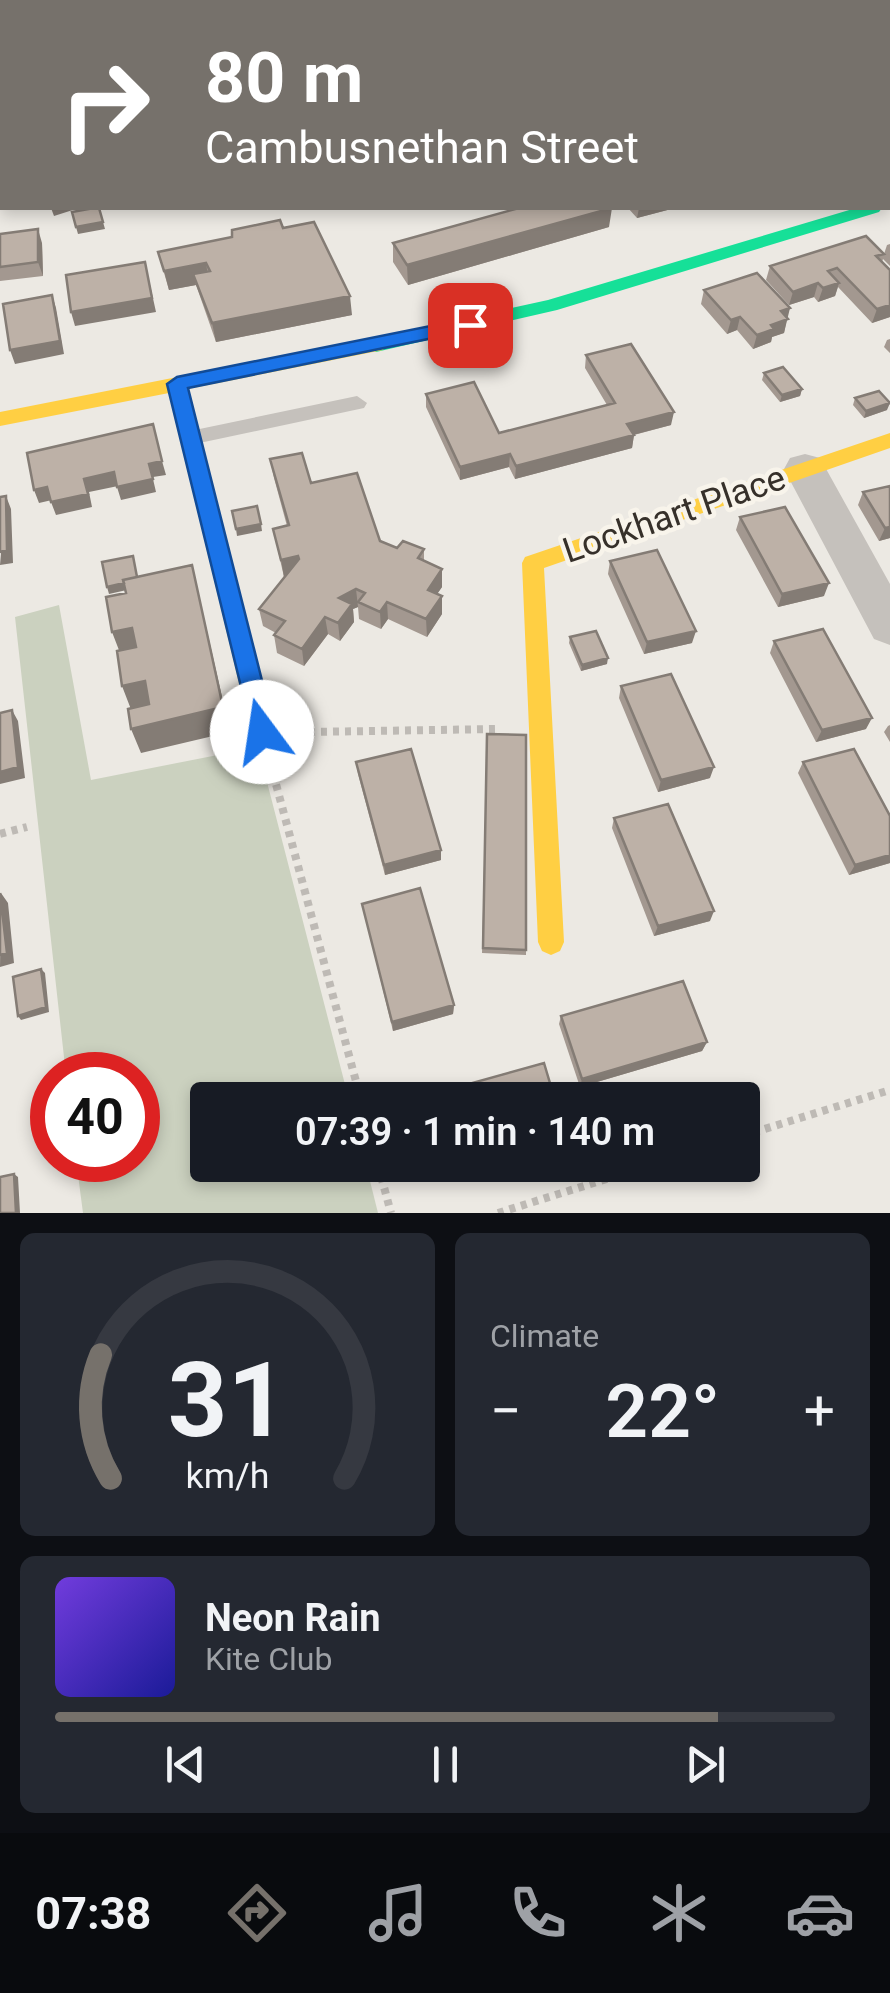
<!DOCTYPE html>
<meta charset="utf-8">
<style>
body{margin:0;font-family:Roboto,sans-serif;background:#242831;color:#f1f3f6;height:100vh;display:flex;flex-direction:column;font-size:38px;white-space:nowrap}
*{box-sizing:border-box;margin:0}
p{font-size:32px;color:#9ea1a6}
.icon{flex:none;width:55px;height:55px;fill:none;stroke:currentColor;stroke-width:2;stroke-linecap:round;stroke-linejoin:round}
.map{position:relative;height:1213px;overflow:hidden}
.drawer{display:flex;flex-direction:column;gap:20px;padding:20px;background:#0d0f14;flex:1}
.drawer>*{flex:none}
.top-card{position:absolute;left:0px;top:0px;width:890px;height:210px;box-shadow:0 5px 15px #0003;background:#76716b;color:#fff;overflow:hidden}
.speed{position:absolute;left:30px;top:1052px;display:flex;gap:20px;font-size:50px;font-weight:700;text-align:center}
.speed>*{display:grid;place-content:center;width:130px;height:130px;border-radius:50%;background:#171b24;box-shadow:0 5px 15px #0003;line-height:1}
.speed .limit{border:15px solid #d22;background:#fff;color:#111}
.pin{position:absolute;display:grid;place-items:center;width:85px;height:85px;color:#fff;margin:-42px;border-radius:20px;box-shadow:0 5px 15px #0006}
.me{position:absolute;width:110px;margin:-55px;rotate:346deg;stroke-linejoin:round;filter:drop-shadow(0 0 8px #0008)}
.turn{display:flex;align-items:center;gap:35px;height:210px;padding:0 40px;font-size:45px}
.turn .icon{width:130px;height:130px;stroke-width:2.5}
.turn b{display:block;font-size:70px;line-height:85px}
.big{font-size:75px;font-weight:600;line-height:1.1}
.drawer .card{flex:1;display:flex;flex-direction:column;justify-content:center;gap:15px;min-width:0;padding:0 35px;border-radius:15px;background:#242831}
.drawer .dial{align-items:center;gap:0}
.dial svg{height:260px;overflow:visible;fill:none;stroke:#363941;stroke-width:7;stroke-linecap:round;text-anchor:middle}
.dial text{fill:#f1f3f6;stroke:none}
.song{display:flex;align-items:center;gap:30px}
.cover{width:120px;height:120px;border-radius:15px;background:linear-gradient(135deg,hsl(260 70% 55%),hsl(240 70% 35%))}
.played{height:10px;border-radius:5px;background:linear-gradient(90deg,#76716b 85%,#363941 85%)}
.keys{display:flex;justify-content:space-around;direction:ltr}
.heat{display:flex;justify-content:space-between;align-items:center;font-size:55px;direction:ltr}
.drawer .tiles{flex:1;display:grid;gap:20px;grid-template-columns:1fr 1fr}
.card:last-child{grid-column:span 2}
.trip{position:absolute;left:190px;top:1082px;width:570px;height:100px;border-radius:10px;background:#171b24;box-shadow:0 5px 15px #0003;font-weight:600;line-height:100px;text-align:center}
.tab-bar{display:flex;height:160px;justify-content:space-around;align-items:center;background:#090b0e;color:#9ea1a6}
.tab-bar .icon{width:70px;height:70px}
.tab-bar .selected{color:#76716b}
.tab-bar b{font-size:45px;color:#f1f3f6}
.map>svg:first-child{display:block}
</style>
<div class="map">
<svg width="890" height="1213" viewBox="0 0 890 1213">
<rect width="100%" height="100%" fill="#ece9e3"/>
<path fill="#cbd1bf" d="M59,605L91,780L258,747L349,1100H208V1165H366L378,1213H83L76,1160H138V1075H66L15,617Z"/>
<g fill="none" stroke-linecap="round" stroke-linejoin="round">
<path stroke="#bebab5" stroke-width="8" stroke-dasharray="6 6" stroke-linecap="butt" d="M309,732L496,729
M273,773L361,1100
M0,834L27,827
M742,1136L890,1090
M378,1165L391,1213
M498,1213L651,1165"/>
<path fill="#c5c1bc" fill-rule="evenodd" d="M357,396L367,403L364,408L190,445L180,438L190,431Z"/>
<path fill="#c5c1bc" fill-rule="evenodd" d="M445,0H476L478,2H447Z
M2,6V24L0,25V7Z
M805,454L820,458L890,584V645L874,639L784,469L790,458Z"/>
<path fill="#16e098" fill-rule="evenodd" d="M856,208H882L879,212L557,310L376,352L366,345L376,338L548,300Z"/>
<path fill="#ffcf43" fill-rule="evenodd" d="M376,338L386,345L383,350L188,389L275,733L272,740L263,743L254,740L251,733L169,393L0,426V412Z
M890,433V448L544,568L564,942L560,951L551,955L542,951L538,942L522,563L525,557Z"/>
</g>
<path fill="#a39890" d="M594,0H646V2H596Z
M866,0H890V17L888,15V2H870Z
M628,208H675L637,218Z
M609,227L408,285L393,262V243Z
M283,228L352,315L216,342L196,285L169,290L158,252Z
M0,234L42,243L43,276L0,281Z
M890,244V266L883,259L882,262L890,270V317L872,323L838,287L835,296L818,302L814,297L789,305L766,280L770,266L884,254L887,245Z
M704,290L787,318L784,333L772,337L771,342L753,349L737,330L727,334L701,304Z
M890,339V353L884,347L887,340Z
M586,355L671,425L634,435L632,448L515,479L509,467L460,480L426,407V394L499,433L607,405L585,368Z
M764,373L802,389L800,396L780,402L762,380Z
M855,398L887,410L864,418L853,405Z
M270,459L311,483L380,541L397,548L424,549V561L442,587L437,594L442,614L427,637L388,619L381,629L359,619L358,607L353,609L354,622L340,641L328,634L304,666L277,653L274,635L276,633L263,626L259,609L284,577L273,529L287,526L274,478Z
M890,486V538L879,541L858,505L863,492Z
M740,517L824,596L778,607L736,530Z
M610,561L692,643L644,654L608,574Z
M570,637L607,664L581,671L569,643Z
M774,641L866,729L816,742L770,653Z
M621,686L710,778L658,792L619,698Z
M890,725V742L884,732L888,726Z
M487,734L526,950V955L482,953Z
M356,762L441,860L385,875L358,774Z
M803,762L890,816V863L849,875L798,773Z
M614,818L710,921L654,936L612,828Z
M362,904L454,1005L453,1014L393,1031Z
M561,1016L707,1042L702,1051L580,1087L559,1024Z"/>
<path fill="#847c75" d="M506,0H540L530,2H506Z
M629,0H646V2H619Z
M51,208H79L54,216Z
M612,208L609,227L408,285L407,265Z
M639,208H675L637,218Z
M103,222L105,229L78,234L76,227Z
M38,229L42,243L43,276L38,262Z
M145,262L156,312L75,326L71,312Z
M206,263L209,282L193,274L196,285L169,290L164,271Z
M818,283L814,297L789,305L793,292Z
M839,283L835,296L818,302L823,288Z
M52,295L56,308L64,354L15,364L10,350Z
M350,296L352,315L216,342L212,323Z
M890,305V317L872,323L877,309Z
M790,308L784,333L772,337L771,342L753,349L757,335L771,325L781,311Z
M740,317L737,330L727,334L731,320Z
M802,389L800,396L780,402L782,395Z
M890,403L887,410L864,418L866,411Z
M674,412L671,425L625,437L627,424Z
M634,435L632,448L515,479L516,466Z
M510,454L509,467L460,480V467Z
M162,461L166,475L153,477L149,464Z
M114,472L118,486L89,492L92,507L56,515L51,502L84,479Z
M153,479L156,492L121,500L117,487Z
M47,487L52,500L39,503L34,490Z
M6,496L11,509L13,563L0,565Z
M261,524L262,531L237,536L236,529Z
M890,527V538L879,541L885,528Z
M133,556L140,587L109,594L107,587Z
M298,556L301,574L284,577L281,560Z
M192,565L230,732L141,753L131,729L223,707Z
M442,569V587L428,607V590Z
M829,583L824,596L778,607L782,594Z
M356,589L358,607L353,609L354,622L340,641L338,623L339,598Z
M442,596V614L427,637L426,619Z
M387,602L388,619L381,629L380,612Z
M325,617L328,634L304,666L302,649Z
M132,628L141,654L122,658L112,632Z
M696,631L692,643L644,654L647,642Z
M608,658L607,664L581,671L582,665Z
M145,681L154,707L132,712L122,686Z
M12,710L18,721L25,778L0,784V772Z
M872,718L866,729L816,742L822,730Z
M714,767L710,778L658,792L661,780Z
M441,850V860L385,875L384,865Z
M890,855V863L849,875L855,865Z
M1,893L8,903L14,963L0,967Z
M714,911L710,921L654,936L658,926Z
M41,969L45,973L49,1012L21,1020L18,1016Z
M454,1005L453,1014L393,1031L392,1022Z
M707,1042L702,1051L580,1087L582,1079Z
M441,1165H462L432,1174V1168Z
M14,1174L18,1177L20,1213H16Z"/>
<path fill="#bdb1a7" stroke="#847c75" stroke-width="2.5" d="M123,0H171L173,2H124Z
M189,0H234L222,2H191Z
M608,0H629L619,2H611Z
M0,24H2V39H0Z
M890,60V82L888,83V61Z
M94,208H99L103,222L76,227L72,212Z
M519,208H612L407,265L393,243Z
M280,220L283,228L314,222L350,296L212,323L193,274L210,271L206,263L164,271L158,252L232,237V230Z
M38,229V262L0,267V234Z
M866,236L884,254L876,256L890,270V305L877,309L837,268L828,271L839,283L823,288L818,283L793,292L770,266Z
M145,262L152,298L71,312L66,275Z
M757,273L790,308L781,311L788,319L771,325L774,329L757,335L740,317L731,320L704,290Z
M52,295L60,341L10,350L3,304Z
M631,344L674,412L627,424L634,435L516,466L510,454L460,467L426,394L474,382L499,433L615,403L586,355Z
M783,367L802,389L782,395L764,373Z
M879,391L890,403L866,411L855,398Z
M153,424L162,461L149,464L153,479L117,487L114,472L84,479L88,494L51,502L47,487L34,490L27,453Z
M302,453L311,483L357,473L380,541L397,548L403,541L424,549L418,558L442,569L428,590L442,596L426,619L387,602L380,612L358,602L365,593L356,589L339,598L352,604L338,623L325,617L302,649L274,635L285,621L259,609L299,559L298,556L281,560L273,529L289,525L270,459Z
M890,486V527L885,528L863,492Z
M6,496L7,550L0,552V497Z
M257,506L261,524L236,529L232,511Z
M785,507L829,583L782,594L740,517Z
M657,550L696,631L647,642L610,561Z
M133,556L137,577L123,580L124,583L107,587L102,562Z
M192,565L223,707L131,729L128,709L149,704L145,681L122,686L117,651L136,647L132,628L112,632L106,597L126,593L123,580Z
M823,629L872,718L822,730L774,641Z
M596,631L608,658L582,665L570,637Z
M671,674L714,767L661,780L621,686Z
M12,710L18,767L0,772V713Z
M487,734L526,735V950L483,948Z
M411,749L441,850L384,865L356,762Z
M854,749L890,816V855L855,865L803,762Z
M668,804L714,911L658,926L614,818Z
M420,888L454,1005L392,1022L362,904Z
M0,893L7,953L0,955Z
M41,969L46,1007L18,1016L13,977Z
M683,981L707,1042L582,1079L561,1016Z
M544,1063L555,1100H415V1099Z
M14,1174L16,1213H0V1177Z"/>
<path fill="#1a73e8" stroke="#114b97" stroke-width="2.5" d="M470,318L480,325L477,329L188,388L275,732L271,740L262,743L254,740L167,384L177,377Z"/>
<g text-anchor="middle" stroke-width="9" stroke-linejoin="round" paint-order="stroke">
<g font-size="35" fill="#36302a" stroke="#f8f4eb">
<text transform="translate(674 514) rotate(-19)" y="12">Lockhart Place</text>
</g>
</g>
</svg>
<div class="speed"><div class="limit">40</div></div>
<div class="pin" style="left:470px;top:325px;background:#d93025"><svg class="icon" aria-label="arrive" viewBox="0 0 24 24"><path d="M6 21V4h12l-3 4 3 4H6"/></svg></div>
<svg class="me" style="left:262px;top:732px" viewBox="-20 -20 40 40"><circle r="19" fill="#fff"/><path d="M0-13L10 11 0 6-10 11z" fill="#1a73e8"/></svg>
<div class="trip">07:39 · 1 min · 140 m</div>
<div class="top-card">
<div class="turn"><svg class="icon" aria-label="right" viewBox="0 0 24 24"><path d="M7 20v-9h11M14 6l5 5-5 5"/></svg><div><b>80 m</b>Cambusnethan Street</div></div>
</div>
</div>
<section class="drawer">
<div class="tiles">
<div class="card dial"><svg viewBox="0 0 100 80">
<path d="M14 69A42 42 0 1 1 86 69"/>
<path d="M14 69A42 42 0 0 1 11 31" stroke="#76716b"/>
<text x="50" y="56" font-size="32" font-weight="700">31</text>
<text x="50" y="72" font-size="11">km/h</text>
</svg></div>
<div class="card"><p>Climate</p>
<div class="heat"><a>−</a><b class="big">22°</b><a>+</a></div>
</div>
<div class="card">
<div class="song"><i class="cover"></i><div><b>Neon Rain</b><p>Kite Club</p></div></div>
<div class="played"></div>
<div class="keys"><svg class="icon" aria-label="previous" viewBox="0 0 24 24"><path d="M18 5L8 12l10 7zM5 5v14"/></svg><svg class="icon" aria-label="pause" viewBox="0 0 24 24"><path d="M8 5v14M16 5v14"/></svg><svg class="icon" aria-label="next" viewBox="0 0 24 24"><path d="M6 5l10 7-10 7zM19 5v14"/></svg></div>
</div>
</div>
</section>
<nav class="tab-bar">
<b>07:38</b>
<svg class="icon selected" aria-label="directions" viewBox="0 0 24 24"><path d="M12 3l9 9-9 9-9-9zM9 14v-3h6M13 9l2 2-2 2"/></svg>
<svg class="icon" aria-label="music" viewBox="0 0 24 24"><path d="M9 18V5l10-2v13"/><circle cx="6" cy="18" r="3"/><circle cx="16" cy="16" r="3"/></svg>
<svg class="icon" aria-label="phone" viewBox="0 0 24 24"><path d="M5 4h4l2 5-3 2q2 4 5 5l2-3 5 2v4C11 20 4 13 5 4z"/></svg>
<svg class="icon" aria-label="climate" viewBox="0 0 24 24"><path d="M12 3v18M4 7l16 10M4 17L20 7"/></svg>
<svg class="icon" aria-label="car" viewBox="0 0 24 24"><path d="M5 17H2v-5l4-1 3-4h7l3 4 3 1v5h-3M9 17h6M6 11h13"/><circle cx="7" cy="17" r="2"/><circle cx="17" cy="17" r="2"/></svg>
</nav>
